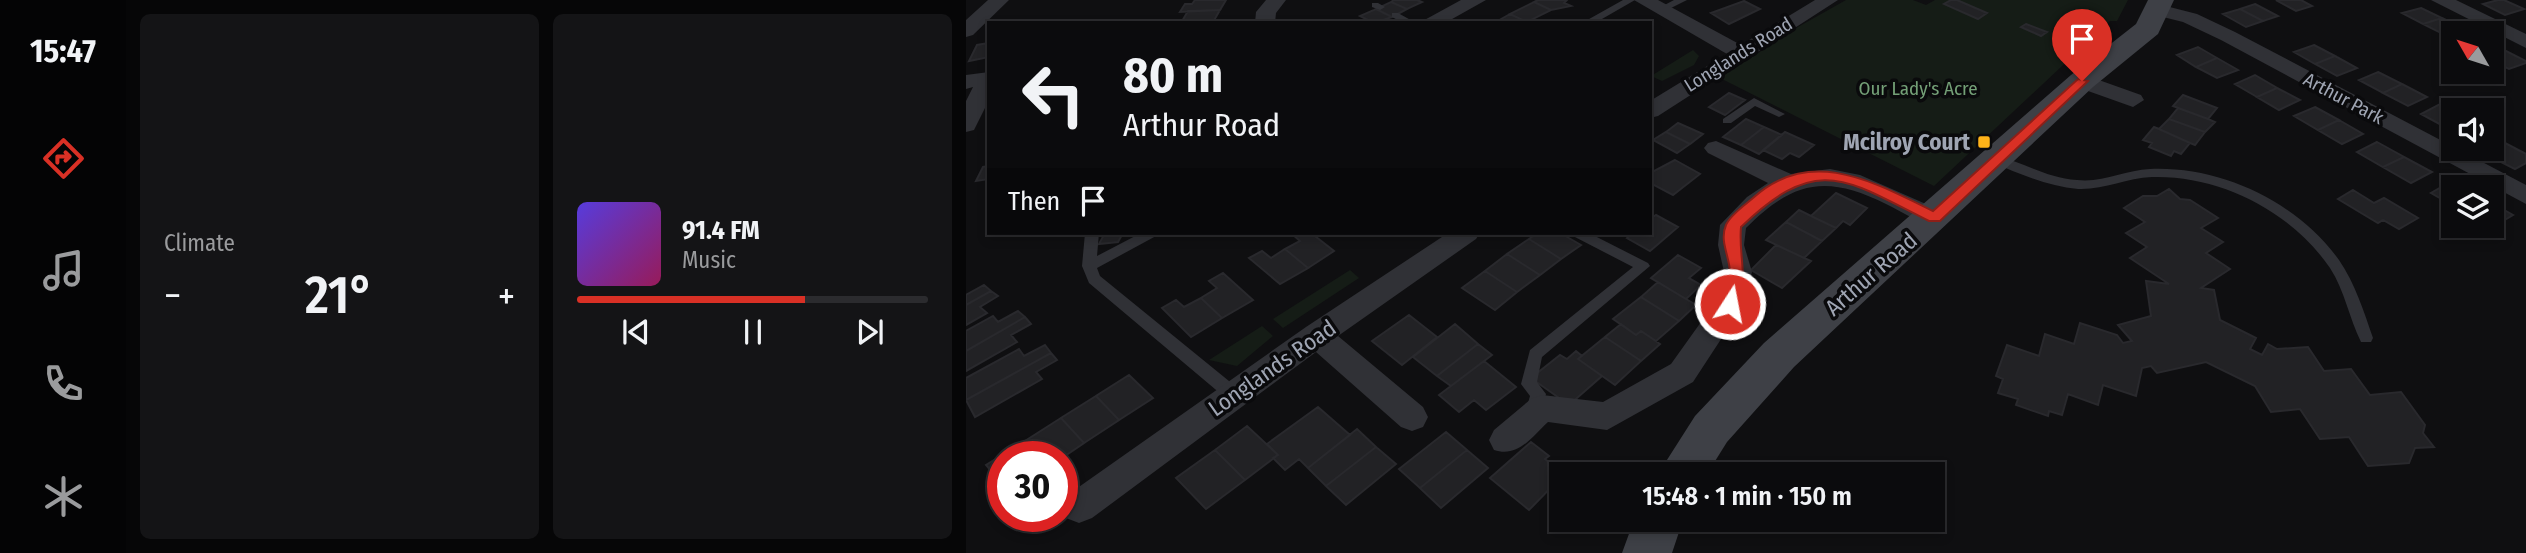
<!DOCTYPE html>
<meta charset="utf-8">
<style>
body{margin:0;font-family:"Fira Sans Condensed",sans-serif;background:#141416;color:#f1f3f6;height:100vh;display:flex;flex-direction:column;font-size:26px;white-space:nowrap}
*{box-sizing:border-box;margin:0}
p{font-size:23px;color:#9a9b9d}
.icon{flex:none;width:38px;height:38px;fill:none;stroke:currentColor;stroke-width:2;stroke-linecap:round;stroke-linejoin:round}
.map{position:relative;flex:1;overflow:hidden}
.side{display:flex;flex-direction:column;gap:14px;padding:14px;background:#060607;width:840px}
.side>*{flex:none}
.guide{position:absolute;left:21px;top:21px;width:665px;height:214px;border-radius:0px;box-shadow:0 4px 10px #0003,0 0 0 2px #2b2b2e;background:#0b0b0d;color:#f1f3f6;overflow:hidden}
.needle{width:46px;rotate:309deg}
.fabs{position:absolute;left:1475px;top:21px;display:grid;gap:14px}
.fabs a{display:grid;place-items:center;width:63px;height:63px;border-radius:0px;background:#0b0b0d;box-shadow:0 4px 10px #0003,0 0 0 2px #2b2b2e;font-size:35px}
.speed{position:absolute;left:21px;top:441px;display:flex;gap:14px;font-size:35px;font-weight:700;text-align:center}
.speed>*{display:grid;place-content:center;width:91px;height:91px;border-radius:50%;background:#0b0b0d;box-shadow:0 4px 10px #0003,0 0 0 2px #2b2b2e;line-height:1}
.speed .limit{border:10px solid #d22;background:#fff;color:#111}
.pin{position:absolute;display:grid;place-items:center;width:60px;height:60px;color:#fff;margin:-72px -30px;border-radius:50% 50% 50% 0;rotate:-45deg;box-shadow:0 0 7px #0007}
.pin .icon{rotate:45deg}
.me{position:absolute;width:77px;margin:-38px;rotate:11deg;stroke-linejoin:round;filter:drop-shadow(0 0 5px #0008)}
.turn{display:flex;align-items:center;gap:24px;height:147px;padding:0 21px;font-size:32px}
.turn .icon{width:91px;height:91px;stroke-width:2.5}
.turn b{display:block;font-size:49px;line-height:60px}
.then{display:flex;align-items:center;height:66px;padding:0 21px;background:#0003;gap:14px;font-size:26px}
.big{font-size:52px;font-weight:600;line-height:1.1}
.side .widget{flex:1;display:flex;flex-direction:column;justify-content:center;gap:10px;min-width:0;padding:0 24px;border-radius:10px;background:#141416}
.song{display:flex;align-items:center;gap:21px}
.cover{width:84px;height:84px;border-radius:10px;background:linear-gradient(135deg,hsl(250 70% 55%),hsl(330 70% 35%))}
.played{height:7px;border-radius:4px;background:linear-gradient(90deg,#d93025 65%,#2b2b2e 65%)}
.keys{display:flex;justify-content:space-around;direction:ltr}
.heat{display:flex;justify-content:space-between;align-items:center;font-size:38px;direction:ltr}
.side .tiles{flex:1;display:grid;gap:14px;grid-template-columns:repeat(2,1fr)}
.trip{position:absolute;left:583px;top:462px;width:396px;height:70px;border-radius:0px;background:#0b0b0d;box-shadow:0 4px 10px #0003,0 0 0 2px #2b2b2e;font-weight:600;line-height:70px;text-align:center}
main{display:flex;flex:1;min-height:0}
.tab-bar{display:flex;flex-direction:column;width:126px;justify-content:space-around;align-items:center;background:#040405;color:#9a9b9d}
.tab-bar .icon{width:49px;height:49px}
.tab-bar .current{color:#d93025}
.tab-bar b{font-size:32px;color:#f1f3f6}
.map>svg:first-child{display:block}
</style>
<main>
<nav class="tab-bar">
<b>15:47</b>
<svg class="icon current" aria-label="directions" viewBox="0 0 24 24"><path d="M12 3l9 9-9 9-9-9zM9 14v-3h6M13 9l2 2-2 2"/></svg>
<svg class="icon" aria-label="music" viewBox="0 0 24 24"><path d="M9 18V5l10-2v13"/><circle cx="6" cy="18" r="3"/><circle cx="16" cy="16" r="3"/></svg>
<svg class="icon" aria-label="phone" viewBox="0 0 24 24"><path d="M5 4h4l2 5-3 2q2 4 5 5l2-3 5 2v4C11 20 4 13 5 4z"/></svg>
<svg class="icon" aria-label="climate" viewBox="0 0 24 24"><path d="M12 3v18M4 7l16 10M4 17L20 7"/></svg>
</nav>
<section class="side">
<div class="tiles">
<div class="widget"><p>Climate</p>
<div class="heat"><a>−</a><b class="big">21°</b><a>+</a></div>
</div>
<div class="widget">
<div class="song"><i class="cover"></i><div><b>91.4 FM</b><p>Music</p></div></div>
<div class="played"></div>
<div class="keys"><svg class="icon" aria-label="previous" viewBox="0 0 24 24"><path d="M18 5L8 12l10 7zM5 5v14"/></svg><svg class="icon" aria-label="pause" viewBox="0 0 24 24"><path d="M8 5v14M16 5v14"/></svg><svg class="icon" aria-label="next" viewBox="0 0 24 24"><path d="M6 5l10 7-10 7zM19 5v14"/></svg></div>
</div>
</div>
</section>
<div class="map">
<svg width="1560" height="553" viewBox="0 0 1560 553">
<rect width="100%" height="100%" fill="#0f0f11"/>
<path fill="#151c16" d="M880,0H947L960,5L969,0H1162L1151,21H1144L968,186L754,78L832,27Z
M727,50L733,56L728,65L696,81L685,76Z
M384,270L393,278L317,328L307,319Z
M296,326L307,336L271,366L243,360Z"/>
<path fill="#222225" stroke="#29292d" stroke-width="2" d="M229,0H260L254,10L214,12L219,4H226Z
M428,0H451L456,2L441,9L425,2Z
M572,0H601L598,3L605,6L585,10L568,2Z
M985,0H991L1021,13L1012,19L978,4Z
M1310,0H1335L1346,6L1330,11Z
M1532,0H1538L1558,9L1539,15L1517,4Z
M778,1L794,9L763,24L745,13Z
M425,2L441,9L426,17L410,9Z
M568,2L585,10L561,22L544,14Z
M1289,4L1312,16L1297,21L1274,9Z
M1455,8L1476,18L1457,24L1436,13Z
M410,9L426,17L408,23L394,16Z
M1274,9L1297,21L1280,27L1257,14Z
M254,10L247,22L215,23L222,11Z
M544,14L561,22L528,23Z
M1476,18L1498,29L1479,35L1457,24Z
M1060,24L1081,32L1075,36L1055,27Z
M23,43V57L3,61L11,45Z
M1348,45L1369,56L1349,64L1328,52Z
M1232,47L1251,58L1230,67L1211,55Z
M1538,50L1560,61V63L1543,69L1526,61V54Z
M1369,56L1391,68L1371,76L1349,64Z
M1251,58L1272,70L1251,78L1230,67Z
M1412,72L1436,84L1417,93L1393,80Z
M1289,75L1311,88L1291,97L1269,84Z
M1436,84L1461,97L1442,106L1417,93Z
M1311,88L1334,100L1313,110L1291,97Z
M763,93L779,100L759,115L743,107Z
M1217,95L1251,108L1242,119L1207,106Z
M1474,104L1488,111V124L1481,128L1455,114Z
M1349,107L1373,120L1352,130L1328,116Z
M1212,108L1242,119L1249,122L1239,132L1203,119Z
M780,119L798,127L775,145L757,137Z
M1203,119L1239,132L1229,145L1224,143L1193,129Z
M1373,120L1397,134L1376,144L1352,130Z
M712,123L737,134L724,144L700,132Z
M798,127L816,135L793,154L775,145Z
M1188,127L1193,129L1224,143L1215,154L1208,151L1205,156L1183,147L1186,143L1177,140Z
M700,132L724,144L711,153L687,140Z
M819,132L848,145L833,157L824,153L816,159L797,150Z
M1411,142L1438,157L1417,167L1391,152Z
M1539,143L1560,154V163L1549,169L1519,154Z
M1438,157L1466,172L1445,183L1417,167Z
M709,160L734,174L707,195L684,183V173Z
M23,166V179L10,181L17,167Z
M1486,181L1497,187H1488V206L1465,193Z
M1203,189L1214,199L1224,200L1252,218L1235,228L1257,242L1240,253L1264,269L1235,288L1248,290L1254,320L1290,338L1284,349L1296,355L1302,344L1311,349L1342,347L1358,371L1385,369L1404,395L1435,392L1459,425L1457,433L1468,447L1449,448L1443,463L1402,466L1383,437L1354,439L1334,409L1305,412L1289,386L1240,362L1191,373L1185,366L1176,368L1170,396L1137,385L1132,405L1102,394L1096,415L1083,411L1082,416L1050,405L1052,399L1032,393L1037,379L1030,376L1041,345L1073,356L1079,334L1108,344L1114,323L1151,335L1157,343L1166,341L1152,325L1185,316L1180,281L1203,284L1164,258L1181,247L1160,233L1179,222L1158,208L1177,196H1191Z
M1387,190L1408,203L1418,198L1452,218L1433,229L1417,220L1412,223L1372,199Z
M870,193L901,208L884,225L877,221L870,228L845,216Z
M1526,203L1547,215L1525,228L1522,226H1526Z
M833,210L845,216L870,228L856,241L820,222Z
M690,215L712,227L684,251L661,238L667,233H684V219Z
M820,222L856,241L838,258L800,240Z
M139,233H157L152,242L133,244Z
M328,233H345L368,251L342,268L319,249L334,241L326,234Z
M572,233H594L615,245L595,259L563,239Z
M563,239L595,259L574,275L541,254Z
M810,245L845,261L816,288L785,270Z
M319,249L342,268L314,284L283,258L296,251L305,258Z
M541,254L574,275L551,292L519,271Z
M712,255L735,268L723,278L735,285L720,299L685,278Z
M519,271L551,292L529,310L496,288Z
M257,273L287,300L256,318L235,298L251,288L243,281Z
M692,282L720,299L730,305L713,321L675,297Z
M18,285L25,291L0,305V295Z
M25,291L32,296L14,307L21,313L0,325V305Z
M675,297L713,321L690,341L675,331L670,335L647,319Z
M235,298L256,318L225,337L196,308L210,300L218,307Z
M52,311L59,317L0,351V331L27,316L32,322Z
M443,315L471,337L436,365L406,341Z
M59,317L65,324L45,335L51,342L0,371V351Z
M489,324L512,344L471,376L447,357Z
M655,324L670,335L675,331L694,344L675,361L639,337Z
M639,337L675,361L649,385L612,359Z
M512,344L526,355L485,386L471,376Z
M79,345L85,353L0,400V378L53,349L58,356Z
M610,351L616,356L612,359L636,376L603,405L565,378L594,355L601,359Z
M85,353L91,360L70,372L76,379L9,417L0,400Z
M518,361L550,387L520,410L508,400L493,412L473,395Z
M163,375L187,398L153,420L130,396Z
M130,396L153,420L118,443L95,418Z
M352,407L384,435L342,468L333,459L319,470L307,458L312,455L301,444Z
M95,418L118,443L96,458L72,457L59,441Z
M281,426L312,455L279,480L249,450Z
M391,429L410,447L360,486L342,468Z
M480,432L501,450L454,488L433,469Z
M59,441L72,457H37V485L20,465Z
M565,442L583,456L579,459L598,474L563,510L524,478Z
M410,447L430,464L380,505L360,486Z
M249,450L279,480L240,509L210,478Z
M501,450L522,468L475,508L454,488Z"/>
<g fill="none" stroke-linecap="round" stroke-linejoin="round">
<path fill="#303136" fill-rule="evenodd" d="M657,0H669L629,23H616Z
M708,0H721L699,11L691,9Z
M406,3H412L419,7L414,10L406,7Z
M426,13H432L450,23H437L426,17Z
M788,98L819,114L813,117L789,106L765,123H757V119Z
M1030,155C1058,163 1081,178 1111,180C1137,183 1159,170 1184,169C1256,166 1331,202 1373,260C1389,283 1398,312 1407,338L1405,342H1395C1383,318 1379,291 1364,268C1325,211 1254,175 1186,177C1160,178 1138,190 1112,189C1082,186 1053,174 1026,162L1024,159L1026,156Z
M119,233H133L131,256L175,233H192L190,236L131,268L134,276L274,390L276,395L274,400L268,401L262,400L123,283L116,266Z
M605,233H623L682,263L684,266L576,357L571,382L580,394L576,408L570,410L564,408L562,403L564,396L555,384L564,350L667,267L607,236Z"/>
<path fill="#303136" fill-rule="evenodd" d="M22,0H43L7,35L0,37V20Z
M300,0H320L310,13L309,23H289L290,12Z
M495,0H520L479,23H453Z
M668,0H692L775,45L849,0H872L692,116L684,118V101L761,54Z
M1465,0H1490L1560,34V48Z
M1192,4L1231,14L1269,32L1560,185V204L1255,40L1217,22L1185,14L1182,10L1185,6Z
M23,72V100L8,130L0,132V101L7,87L0,89V75Z
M1116,74L1175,95L1178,100L1167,107L1108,86L1105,81L1108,76Z
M750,141L825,174L864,169L894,175L978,212L982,218L978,224L969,227C952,222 936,212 920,204C860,174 827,181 780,228L778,245L786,272L778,304L727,382L641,430L582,422C566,437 552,458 528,450L523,440L528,430L565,399L576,395L637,402L705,364L750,301L758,272L752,245L754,225L781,197L802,183L742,153L738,148L742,143Z
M482,233H514L510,239L372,336L457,407L462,417L457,427L446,431L435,427L350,352L126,518L113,523L100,518L96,505L100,496L340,327Z"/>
<path fill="#3e4046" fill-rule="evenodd" d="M1182,0H1208L1192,34L1127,87L828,367L761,442L741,474H692L729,416L798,343L1105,75L1170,24Z
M668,520H717L706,553H656Z"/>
</g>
<path fill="#d93025" stroke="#8d1f18" stroke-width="2" d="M1112,79L1122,81L974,221H963C879,179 852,153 775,227C772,256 784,281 770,309H759L756,304C759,294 763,283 764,273C764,257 753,241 760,225C764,215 779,205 787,198C845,145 909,183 967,211Z"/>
<rect fill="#ffb419" stroke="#0a0a0c" stroke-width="2.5" x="1011" y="135" width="14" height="14" rx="3.5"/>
<g text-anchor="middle" stroke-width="7" stroke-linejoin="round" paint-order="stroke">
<g font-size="19" fill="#9fa5b3" stroke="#0a0a0c">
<text transform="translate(772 54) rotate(-32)" y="7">Longlands Road</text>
<text transform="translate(1378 98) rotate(28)" y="7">Arthur Park</text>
</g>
<g font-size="19" fill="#74a077" stroke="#0a0a0c">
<text x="952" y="95">Our Lady's Acre</text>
</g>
<g font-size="23" font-weight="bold" fill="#9fa5b3" stroke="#0a0a0c" text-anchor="end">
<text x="1004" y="150">Mcilroy Court</text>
</g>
<g font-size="23" fill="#9fa5b3" stroke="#0a0a0c">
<text transform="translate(905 274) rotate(-41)" y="8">Arthur Road</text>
<text transform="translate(306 368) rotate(-35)" y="8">Longlands Road</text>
</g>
</g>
</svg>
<div class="fabs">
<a><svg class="needle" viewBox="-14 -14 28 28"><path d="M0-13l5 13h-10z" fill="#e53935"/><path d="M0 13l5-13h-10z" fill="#9a9b9d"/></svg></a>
<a><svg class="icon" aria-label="sound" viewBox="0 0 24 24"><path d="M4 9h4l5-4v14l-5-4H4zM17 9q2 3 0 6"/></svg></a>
<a><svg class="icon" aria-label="layers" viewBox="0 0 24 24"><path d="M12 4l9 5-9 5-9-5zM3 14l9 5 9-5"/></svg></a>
</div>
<div class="speed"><div class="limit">30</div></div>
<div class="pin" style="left:1116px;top:81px;background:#d93025"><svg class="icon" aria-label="arrive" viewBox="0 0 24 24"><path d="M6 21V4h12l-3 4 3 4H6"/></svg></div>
<svg class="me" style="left:764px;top:304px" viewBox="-20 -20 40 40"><circle r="17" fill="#d93025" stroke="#fff" stroke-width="3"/><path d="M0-11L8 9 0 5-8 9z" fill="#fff"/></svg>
<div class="trip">15:48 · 1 min · 150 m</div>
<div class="guide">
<div class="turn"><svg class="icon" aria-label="left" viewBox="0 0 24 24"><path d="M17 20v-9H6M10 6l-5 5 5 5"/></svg><div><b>80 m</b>Arthur Road</div></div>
<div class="then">Then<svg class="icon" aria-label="arrive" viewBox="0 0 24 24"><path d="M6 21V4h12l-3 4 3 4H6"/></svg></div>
</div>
</div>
</main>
